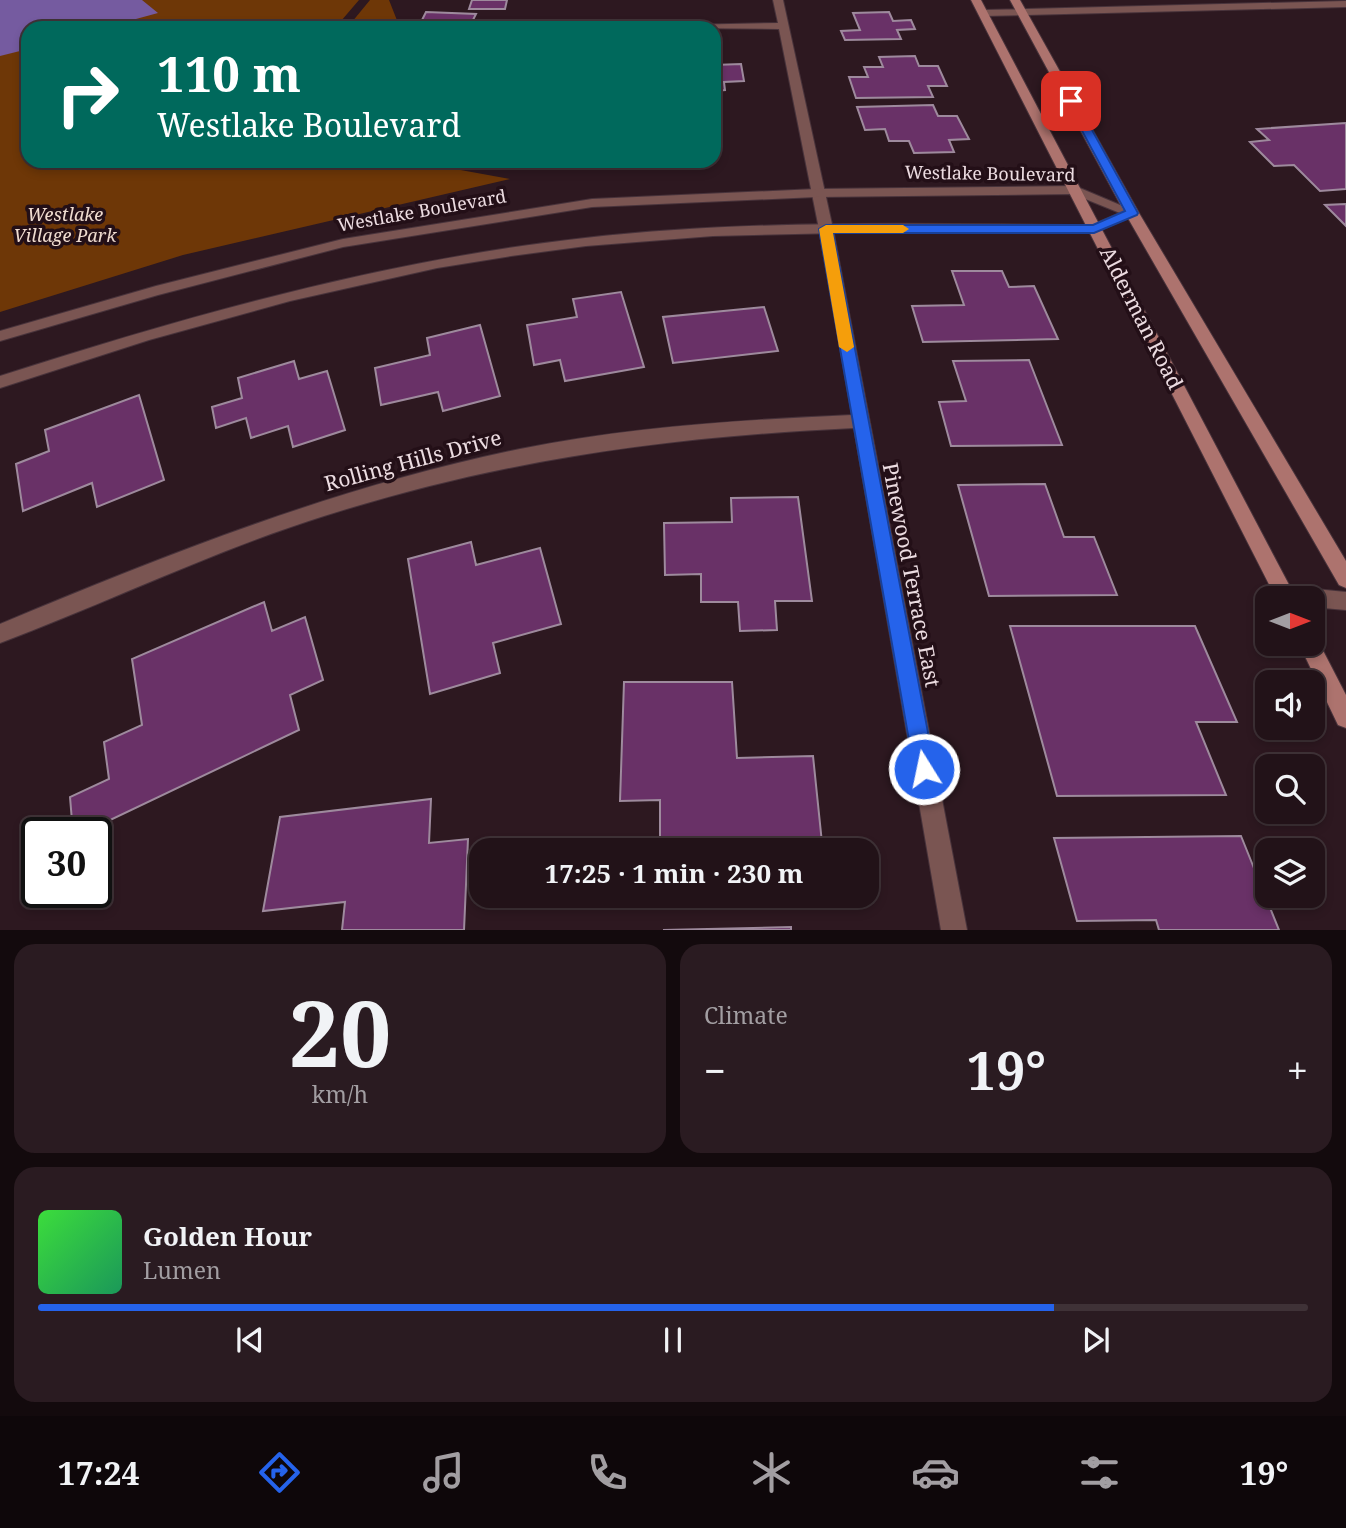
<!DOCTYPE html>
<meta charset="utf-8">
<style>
body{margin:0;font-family:"Noto Serif",serif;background:#2a1b21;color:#f1f3f6;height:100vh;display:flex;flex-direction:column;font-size:26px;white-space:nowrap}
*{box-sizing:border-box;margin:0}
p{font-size:23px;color:#a29ea2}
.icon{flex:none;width:38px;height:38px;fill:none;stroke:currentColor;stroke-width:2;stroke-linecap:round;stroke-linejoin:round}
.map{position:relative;height:930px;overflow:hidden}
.details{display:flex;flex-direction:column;gap:14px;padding:14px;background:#130a0d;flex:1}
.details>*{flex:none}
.guide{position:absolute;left:21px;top:21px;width:700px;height:147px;border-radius:21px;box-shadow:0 4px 10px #0003,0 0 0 2px #3f3237;background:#00695c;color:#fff;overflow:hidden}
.needle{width:46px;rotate:90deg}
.buttons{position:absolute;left:1255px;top:586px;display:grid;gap:14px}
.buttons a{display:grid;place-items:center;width:70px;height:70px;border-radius:14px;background:#221218;box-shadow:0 4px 10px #0003,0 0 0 2px #3f3237;font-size:35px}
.speed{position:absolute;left:21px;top:817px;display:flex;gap:14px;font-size:35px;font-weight:700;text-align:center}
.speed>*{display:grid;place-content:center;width:91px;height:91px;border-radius:50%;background:#221218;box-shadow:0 4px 10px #0003,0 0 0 2px #3f3237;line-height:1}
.speed .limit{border:4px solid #111;border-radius:10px;background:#fff;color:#111}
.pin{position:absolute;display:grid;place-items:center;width:60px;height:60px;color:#fff;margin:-30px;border-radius:14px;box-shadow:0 4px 10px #0006}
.me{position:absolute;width:77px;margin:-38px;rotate:350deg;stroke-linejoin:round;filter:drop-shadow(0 0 5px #0008)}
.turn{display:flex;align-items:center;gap:24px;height:147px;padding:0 21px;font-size:32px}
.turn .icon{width:91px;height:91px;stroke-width:2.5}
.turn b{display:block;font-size:49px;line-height:60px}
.big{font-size:52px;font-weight:700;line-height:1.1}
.details .card{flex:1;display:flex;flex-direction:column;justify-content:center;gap:10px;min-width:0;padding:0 24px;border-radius:21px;background:#2a1b21}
.details .dial{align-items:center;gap:0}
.dial b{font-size:91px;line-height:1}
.song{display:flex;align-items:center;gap:21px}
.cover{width:84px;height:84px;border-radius:10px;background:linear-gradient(135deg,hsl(120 70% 55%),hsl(150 70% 35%))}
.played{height:7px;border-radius:4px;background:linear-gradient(90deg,#2563eb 80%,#3f3237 80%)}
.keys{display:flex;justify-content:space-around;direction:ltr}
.heat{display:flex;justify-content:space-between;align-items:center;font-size:38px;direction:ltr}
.details .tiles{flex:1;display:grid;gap:14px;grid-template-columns:1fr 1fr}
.card:last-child{grid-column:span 2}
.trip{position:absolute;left:469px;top:838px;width:410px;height:70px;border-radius:21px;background:#221218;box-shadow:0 4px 10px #0003,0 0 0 2px #3f3237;font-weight:700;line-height:70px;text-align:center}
.tabs{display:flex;height:112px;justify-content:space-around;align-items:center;background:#0e070a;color:#a29ea2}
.tabs .icon{width:49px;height:49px}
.tabs .selected{color:#2563eb}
.tabs b{font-size:32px;color:#f1f3f6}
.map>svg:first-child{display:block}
</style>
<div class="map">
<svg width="1346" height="930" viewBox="0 0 1346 930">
<rect width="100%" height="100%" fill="#2d1820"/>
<path fill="#6e3707" d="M0,0H359L335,28H28V161H411L510,179L183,255L0,312Z
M370,0H389L400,28H347Z"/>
<path fill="#755ba0" d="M0,0H142L158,13L103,28H28V49L0,56Z"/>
<path fill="#693167" stroke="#9e8a9d" stroke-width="2" d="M472,0H507L505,9H469Z
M426,12L476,14L469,28H418Z
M889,12L893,21L911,20L915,29L897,30L901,39L845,40L841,31L860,30L853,13Z
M915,56L919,66H938L947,86H928L933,97L856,98L849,77H868L864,67H883L879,57Z
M741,64L744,81L724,82L725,90L714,91V65Z
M933,105L938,116H957L969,139L949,140L954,152L914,153L909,141H889L885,129L865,130L857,107Z
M1346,123V189L1320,191L1294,165L1274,166L1250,142L1269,140L1257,129Z
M1346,204V226L1325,205Z
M952,271H1002L1009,287L1034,286L1058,339L923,342L912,306L964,305Z
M621,292L644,367L565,381L560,360L534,365L527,325L577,317L573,299Z
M764,307L778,351L673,363L663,317Z
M480,325L500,396L443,411L438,392L381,405L375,368L430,355L427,338Z
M1029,360L1062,445L951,446L939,402L966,401L953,361Z
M294,361L299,379L327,371L345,430L293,447L288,426L251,438L246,418L216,428L212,407L242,398L238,378Z
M139,395L164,480L97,507L92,483L23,511L16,464L49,451L45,430Z
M1045,484L1064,537H1094L1117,595L989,596L958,485Z
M798,497L812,601H775L777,630L740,631L738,602H701V574L665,575L664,523L732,522L731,498Z
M471,542L476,565L540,548L561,624L493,643L500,673L430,694L408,559Z
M264,602L272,631L305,617L323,680L290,695L299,730L83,833H73L70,797L109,779L104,742L142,725L132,659Z
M1010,626H1195L1237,722H1196L1226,795L1057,796Z
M624,682H732L737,758L813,756L822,843L660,845V800L620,801Z
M431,799L429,843L468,839L464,930H342L345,902L263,911L280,817Z
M1241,836L1279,930H1159L1156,920L1077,921L1054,838Z
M791,927V930H663Z"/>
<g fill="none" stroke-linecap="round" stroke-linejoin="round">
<g stroke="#48333b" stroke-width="2">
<path id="minor" d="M773,0H783L833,229L967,930H941L854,428C667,437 504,459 324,516C213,551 109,602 0,643V624C169,553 340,486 520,449C629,427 741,420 852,415L819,229L779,29L679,28L684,25L778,23Z
M1346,1V7L983,16L978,13L983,10Z
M1284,586L1346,592V610L1312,607V598H1276L1277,589Z"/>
</g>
<g stroke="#48333b" stroke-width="2">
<path id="tertiary" d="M1075,186L1139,213L1094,233H840L713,236L586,246L511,256L437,268L290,301L149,340L0,388V376C191,315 385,260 585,238C753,219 923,224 1092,225L1120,213L1073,194L816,197L592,207L343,247L158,295L0,341V331L156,286L343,239L592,199L816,189Z"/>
</g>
<g stroke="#48333b" stroke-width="2">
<path id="secondary" d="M971,0H981L1296,598H1276Z
M1010,0H1020L1139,213L1346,561V588L1339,585L1125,213Z
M1312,636L1316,637L1346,695V728L1338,725L1299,644H1312Z"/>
</g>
<use href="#minor" fill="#7a5552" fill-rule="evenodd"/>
<use href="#tertiary" fill="#7a5552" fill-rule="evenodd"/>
<use href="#secondary" fill="#ad736e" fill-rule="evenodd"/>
</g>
<path fill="#2563eb" stroke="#184099" stroke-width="2" d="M1071,98L1076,101L1138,213L1137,215L1094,233H833L935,769L932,776L924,779L917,776L914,769L819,229L826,225H1093L1125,211L1066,101Z"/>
<path fill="#f59e0b" d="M826,225H903L909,229L903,233H833L854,347L847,352L839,347L819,229Z"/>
<g text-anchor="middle" stroke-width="7" stroke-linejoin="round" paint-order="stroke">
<g font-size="18" fill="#ecdce1" stroke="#230f17">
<text transform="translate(990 174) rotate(1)" y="6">Westlake Boulevard</text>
<text transform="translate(422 211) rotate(-10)" y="6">Westlake Boulevard</text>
</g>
<g font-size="18" font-style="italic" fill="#f0dcd0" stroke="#230f17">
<text x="65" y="221">Westlake<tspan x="65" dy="21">Village Park</tspan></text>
</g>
<g font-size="21" fill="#ecdce1" stroke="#230f17">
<text transform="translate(1141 318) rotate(63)" y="7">Alderman Road</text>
<text transform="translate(413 461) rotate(-15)" y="7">Rolling Hills Drive</text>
<text transform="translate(911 575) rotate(79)" y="7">Pinewood Terrace East</text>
</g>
</g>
</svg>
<div class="buttons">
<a><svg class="needle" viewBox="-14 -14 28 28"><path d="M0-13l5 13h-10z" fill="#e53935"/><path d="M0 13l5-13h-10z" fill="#a29ea2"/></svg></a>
<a><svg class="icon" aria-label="sound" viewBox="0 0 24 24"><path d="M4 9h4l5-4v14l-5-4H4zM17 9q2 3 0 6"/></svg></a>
<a><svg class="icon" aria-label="search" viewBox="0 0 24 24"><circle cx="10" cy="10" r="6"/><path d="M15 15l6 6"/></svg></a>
<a><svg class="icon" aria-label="layers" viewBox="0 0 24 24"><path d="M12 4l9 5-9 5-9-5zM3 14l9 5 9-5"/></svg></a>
</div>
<div class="speed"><div class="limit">30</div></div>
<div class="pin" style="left:1071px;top:101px;background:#d93025"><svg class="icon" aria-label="arrive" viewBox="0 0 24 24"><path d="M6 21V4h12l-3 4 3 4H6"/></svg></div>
<svg class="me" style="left:924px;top:769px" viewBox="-20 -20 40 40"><circle r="17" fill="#2563eb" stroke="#fff" stroke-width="3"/><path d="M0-11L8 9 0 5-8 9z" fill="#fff"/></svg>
<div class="trip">17:25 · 1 min · 230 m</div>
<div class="guide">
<div class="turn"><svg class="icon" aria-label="right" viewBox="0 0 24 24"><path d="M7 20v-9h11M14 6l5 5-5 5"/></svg><div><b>110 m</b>Westlake Boulevard</div></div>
</div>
</div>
<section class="details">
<div class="tiles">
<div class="card dial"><b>20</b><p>km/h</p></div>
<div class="card"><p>Climate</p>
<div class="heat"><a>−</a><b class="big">19°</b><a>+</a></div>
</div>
<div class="card">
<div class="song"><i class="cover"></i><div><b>Golden Hour</b><p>Lumen</p></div></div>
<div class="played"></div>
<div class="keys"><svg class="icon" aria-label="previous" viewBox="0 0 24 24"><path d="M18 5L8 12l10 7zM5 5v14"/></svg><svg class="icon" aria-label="pause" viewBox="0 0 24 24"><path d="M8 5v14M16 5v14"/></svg><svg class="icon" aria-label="next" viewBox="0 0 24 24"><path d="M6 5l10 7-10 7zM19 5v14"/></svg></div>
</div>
</div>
</section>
<nav class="tabs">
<b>17:24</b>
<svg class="icon selected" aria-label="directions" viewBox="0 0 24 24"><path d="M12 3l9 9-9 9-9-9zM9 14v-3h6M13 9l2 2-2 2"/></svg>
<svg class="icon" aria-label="music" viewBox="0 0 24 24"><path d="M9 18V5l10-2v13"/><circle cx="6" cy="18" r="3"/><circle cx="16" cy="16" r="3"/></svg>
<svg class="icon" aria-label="phone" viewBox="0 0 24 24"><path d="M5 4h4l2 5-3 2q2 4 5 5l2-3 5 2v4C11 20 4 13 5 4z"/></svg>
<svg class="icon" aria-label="climate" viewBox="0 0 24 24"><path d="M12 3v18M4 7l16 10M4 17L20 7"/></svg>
<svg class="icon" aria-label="car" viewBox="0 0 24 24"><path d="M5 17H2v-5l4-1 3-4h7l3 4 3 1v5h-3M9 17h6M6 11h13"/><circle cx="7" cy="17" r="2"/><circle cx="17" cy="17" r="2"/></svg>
<svg class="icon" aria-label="filters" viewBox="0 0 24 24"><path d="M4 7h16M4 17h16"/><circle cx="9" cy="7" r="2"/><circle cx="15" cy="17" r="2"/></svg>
<b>19°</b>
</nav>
